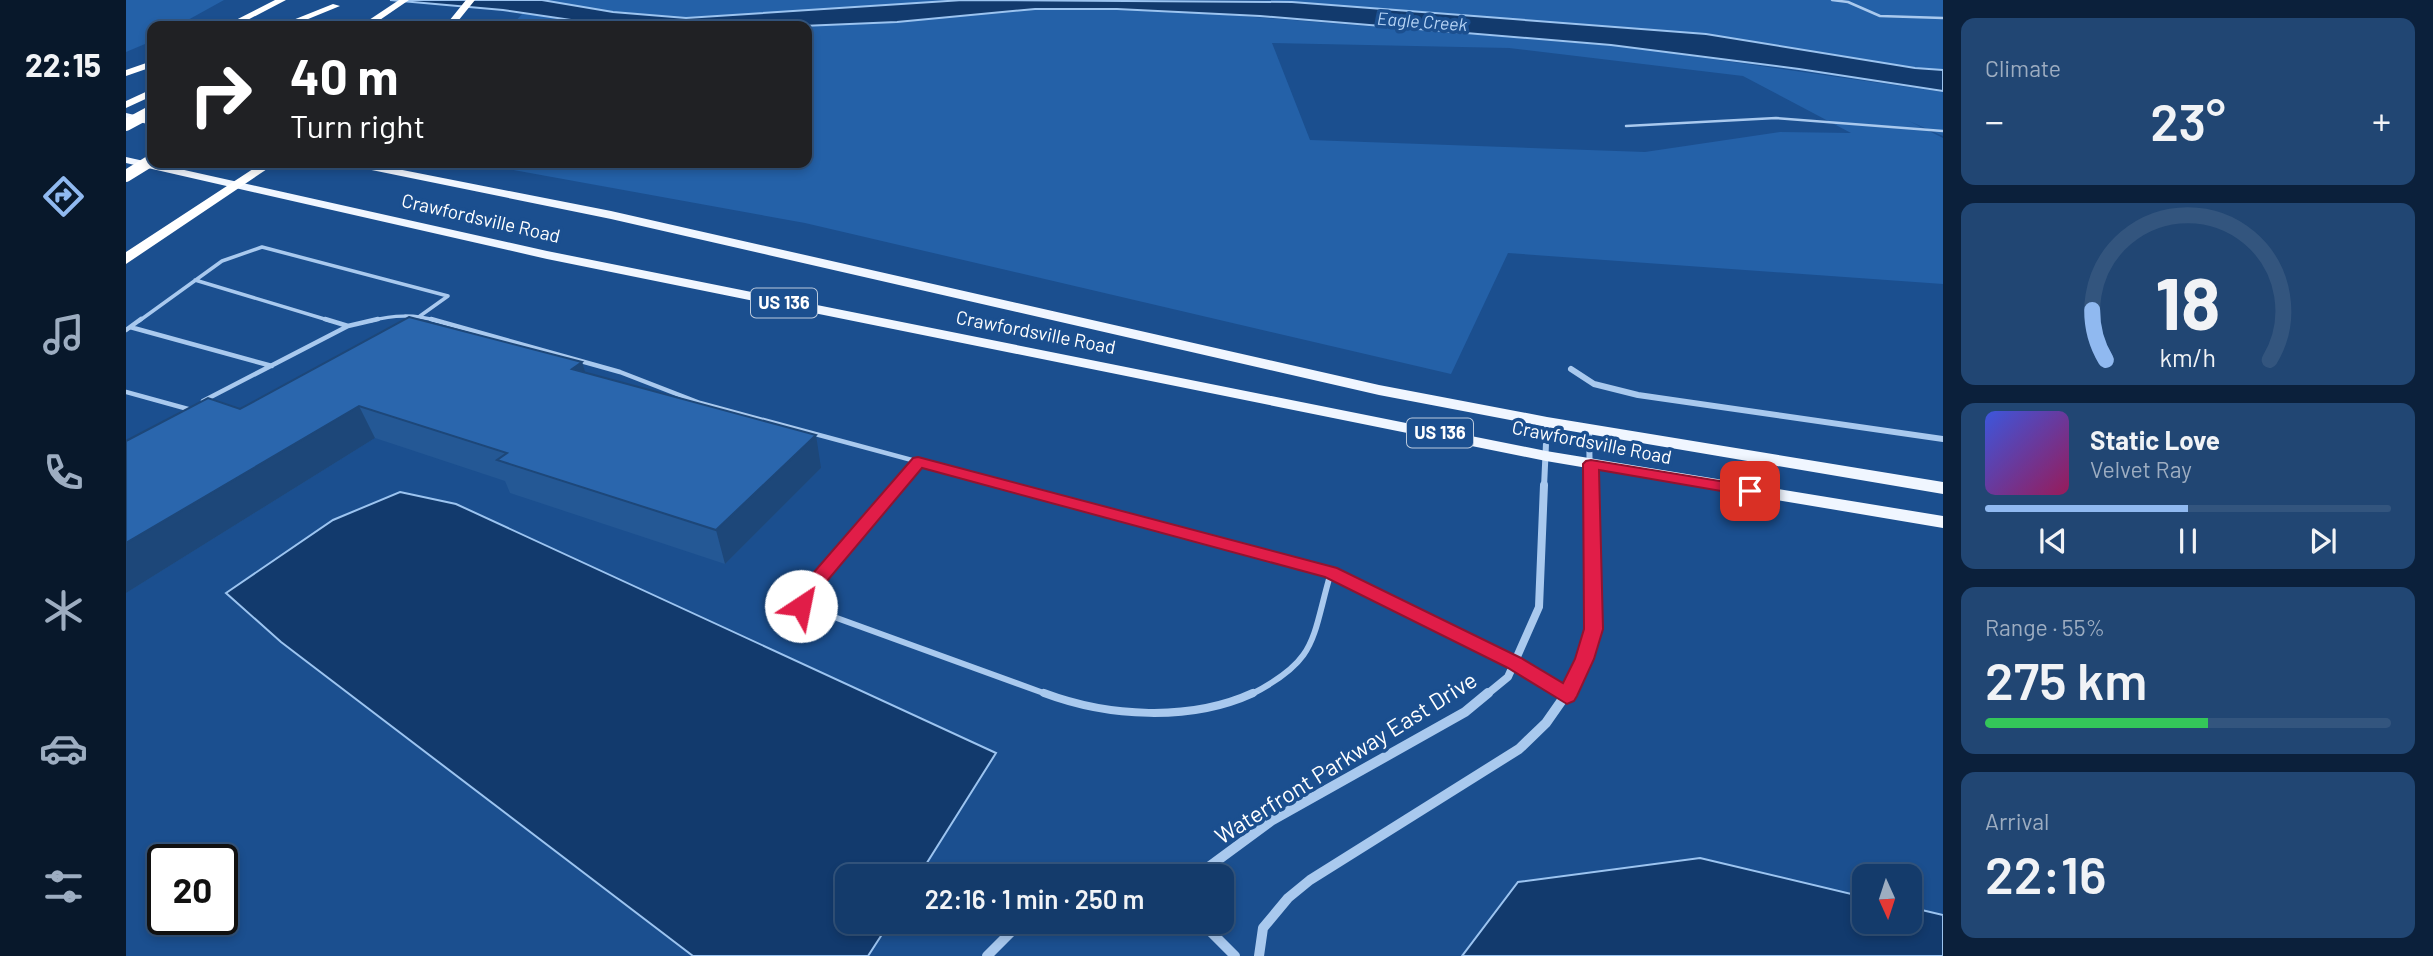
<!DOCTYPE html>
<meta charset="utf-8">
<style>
body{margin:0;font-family:Barlow,sans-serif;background:#214673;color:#f1f3f6;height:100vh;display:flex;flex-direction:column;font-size:26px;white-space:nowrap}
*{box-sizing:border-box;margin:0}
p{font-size:23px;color:#9dadc1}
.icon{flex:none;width:38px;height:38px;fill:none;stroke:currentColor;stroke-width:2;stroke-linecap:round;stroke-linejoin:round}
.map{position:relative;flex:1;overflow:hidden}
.drawer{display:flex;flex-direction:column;gap:18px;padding:18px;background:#0b203b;width:490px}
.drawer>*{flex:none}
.banner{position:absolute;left:21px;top:21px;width:665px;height:147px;border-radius:14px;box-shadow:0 4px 10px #0003,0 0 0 2px #33557e;background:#202124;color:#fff;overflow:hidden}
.needle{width:46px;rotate:177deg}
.tools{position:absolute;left:1726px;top:864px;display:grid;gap:14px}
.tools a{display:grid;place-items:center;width:70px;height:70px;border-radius:14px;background:#143b6b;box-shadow:0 4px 10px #0003,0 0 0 2px #33557e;font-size:35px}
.speed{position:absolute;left:21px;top:844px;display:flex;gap:14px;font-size:35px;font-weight:700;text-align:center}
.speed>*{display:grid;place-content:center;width:91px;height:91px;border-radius:50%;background:#143b6b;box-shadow:0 4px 10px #0003,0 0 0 2px #33557e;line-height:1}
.speed .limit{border:4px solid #111;border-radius:10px;background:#fff;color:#111}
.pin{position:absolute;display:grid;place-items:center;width:60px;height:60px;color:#fff;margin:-30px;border-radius:14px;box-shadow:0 4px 10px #0006}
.me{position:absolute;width:77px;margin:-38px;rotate:34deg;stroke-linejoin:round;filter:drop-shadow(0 0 5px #0008)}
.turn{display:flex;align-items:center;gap:24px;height:147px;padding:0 28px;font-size:32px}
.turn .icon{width:91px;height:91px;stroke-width:2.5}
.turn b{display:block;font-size:49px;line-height:60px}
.big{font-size:52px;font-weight:600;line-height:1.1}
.drawer .tile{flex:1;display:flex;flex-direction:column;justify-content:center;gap:10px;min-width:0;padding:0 24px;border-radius:14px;background:#214673}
.drawer .dial{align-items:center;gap:0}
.dial svg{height:182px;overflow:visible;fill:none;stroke:#33557e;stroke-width:7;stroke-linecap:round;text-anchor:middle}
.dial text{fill:#f1f3f6;stroke:none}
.song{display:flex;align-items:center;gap:21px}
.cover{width:84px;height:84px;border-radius:10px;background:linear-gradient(135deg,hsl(230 70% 55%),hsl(330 70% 35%))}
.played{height:7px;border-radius:4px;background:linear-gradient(90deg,#90b9f0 50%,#33557e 50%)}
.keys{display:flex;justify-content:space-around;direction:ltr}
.heat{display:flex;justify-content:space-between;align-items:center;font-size:38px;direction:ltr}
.charge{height:10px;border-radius:5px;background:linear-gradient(90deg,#34c759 55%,#33557e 0)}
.trip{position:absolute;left:709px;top:864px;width:399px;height:70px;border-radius:14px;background:#143b6b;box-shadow:0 4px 10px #0003,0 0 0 2px #33557e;font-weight:600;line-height:70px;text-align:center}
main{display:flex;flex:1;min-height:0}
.tab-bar{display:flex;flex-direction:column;width:126px;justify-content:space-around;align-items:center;background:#08182b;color:#9dadc1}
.tab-bar .icon{width:49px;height:49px}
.tab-bar .on{color:#90b9f0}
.tab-bar b{font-size:32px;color:#f1f3f6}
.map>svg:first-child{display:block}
</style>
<main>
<nav class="tab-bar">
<b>22:15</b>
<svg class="icon on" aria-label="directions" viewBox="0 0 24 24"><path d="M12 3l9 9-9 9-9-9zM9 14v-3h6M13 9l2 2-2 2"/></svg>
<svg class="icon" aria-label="music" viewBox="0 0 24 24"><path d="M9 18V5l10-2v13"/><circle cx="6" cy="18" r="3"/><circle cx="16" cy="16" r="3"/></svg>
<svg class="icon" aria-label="phone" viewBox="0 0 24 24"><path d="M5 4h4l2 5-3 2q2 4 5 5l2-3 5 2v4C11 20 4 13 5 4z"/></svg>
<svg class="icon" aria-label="climate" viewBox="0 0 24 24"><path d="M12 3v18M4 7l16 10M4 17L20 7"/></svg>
<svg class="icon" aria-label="car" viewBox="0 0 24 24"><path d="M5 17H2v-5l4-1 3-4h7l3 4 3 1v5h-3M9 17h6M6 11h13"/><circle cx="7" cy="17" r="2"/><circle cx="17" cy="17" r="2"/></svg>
<svg class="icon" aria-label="filters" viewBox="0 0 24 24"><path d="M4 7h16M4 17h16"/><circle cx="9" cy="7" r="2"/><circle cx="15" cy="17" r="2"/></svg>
</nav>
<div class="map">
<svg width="1817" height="956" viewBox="0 0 1817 956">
<rect width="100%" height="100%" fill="#1b4f8f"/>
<path fill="#2461a8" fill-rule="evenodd" d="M0,0H98L51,26H26V41L0,52Z
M416,0H837L560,18L487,12Z
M1138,0H1817V70L1789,68L1580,34Z
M909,9H991L1078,13L1502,47L1817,92V136L1783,121L1817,138V284L1382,253L1325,374L679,223L349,163H681V26H627H676ZM1146,43L1383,48L1617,76L1725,133L1654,132L1519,152L1184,140Z
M397,13L487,26H385Z"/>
<path fill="#123a6d" stroke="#9cc4f0" stroke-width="2" d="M264,0H416L487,12L560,18L837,0L1166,2L1580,34L1789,68L1817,70V91L1673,69L1485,45L1134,16L991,9H909L771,22L676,26H486L377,10Z
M274,492L330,504L870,753L792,877H721V922H764L742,956H567L155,642L100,593L207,520Z
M1574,858L1738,897V922H1783V907L1817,915V956H1336L1392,882Z"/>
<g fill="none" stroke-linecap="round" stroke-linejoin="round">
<path stroke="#a9c9ee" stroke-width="2.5" d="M1706,0L1722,2L1754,16L1817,18
M1500,126L1650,118L1817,131"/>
<path stroke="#a9c9ee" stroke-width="3.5" d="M69,280L205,321
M13,321L96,261L136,247L322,296L294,316
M244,321C268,315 288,314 311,321"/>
<path stroke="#a9c9ee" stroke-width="4.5" d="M199,319L222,326
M305,319L494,372L574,403L886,487
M4,327L146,366
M0,330L15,319
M0,392L62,409
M77,401L222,326L252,319
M771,487L792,462"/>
<path stroke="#a9c9ee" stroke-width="6" d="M773,485L676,598L675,605L923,695
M880,485L1205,572L1388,663L1439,695
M1124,695C1193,660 1185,640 1205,572"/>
<path stroke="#a9c9ee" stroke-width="8" d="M918,693C982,717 1064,722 1127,693
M1436,693L1441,696"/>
<path stroke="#a9c9ee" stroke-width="6" d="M1445,369L1468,384L1512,395L1817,439
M1463,429L1464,487
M1418,487L1421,422"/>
<path stroke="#a9c9ee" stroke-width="8" d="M1360,695L1382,677L1413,607L1418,485
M1440,695L1455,665L1467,629L1464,485"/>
<path stroke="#a9c9ee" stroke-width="10" d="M1069,877L1145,821L1339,712L1362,693
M1070,922L1086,933L1109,956
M861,956L895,922
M1133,956L1137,928L1162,898L1184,880L1393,749L1420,723L1441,693"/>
<path fill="#f0f6ff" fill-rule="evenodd" d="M0,113L26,119V125L0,119Z
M0,157L421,251L1420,451L1817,516V528L1420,461L421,259L0,163Z
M221,163H241L485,211L1253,385L1421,417L1817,482V494L1421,427L1253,395L485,219L226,166Z"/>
<path fill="#fff" fill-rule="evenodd" d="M149,0H160L110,26H98Z
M273,0H283L245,26H234Z
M340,0H349L328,26H319Z
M207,4L214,6L165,26H152Z
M26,61V67L0,76V70Z
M26,89V96L0,108V101Z
M136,163H150L0,264V252Z"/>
<path stroke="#fff" stroke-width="12" d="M0,125L26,111
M0,176L26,160"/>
</g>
<path fill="#245895" d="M456,362L459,372L695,468L599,564L384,493L379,481L249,438L0,593V441L114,409Z"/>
<path fill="#1d4779" d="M456,362L466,393L446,369Z
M233,406L249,438L0,593V543Z
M690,435L695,468L599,564L590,530Z"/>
<path fill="#2a66ad" stroke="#1d4779" stroke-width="2" d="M283,317L456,362L446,369L690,435L590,530L371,460L381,453L233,406L0,543V441L82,398L114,409Z"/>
<path fill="#e11d48" stroke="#92132f" stroke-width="2" d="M792,457L1211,568L1395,658L1437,683L1449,659L1458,629L1457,464L1460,461L1465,460L1624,486L1632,491L1624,496L1473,470L1477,629L1468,659L1451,696L1448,701L1441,704L1382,668L1199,577L796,468L685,600L682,610H668L666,606L669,594L787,458Z"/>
<g text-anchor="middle" stroke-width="7" stroke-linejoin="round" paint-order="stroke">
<g font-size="18" font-style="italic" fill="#b5d3f5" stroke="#1b4f8f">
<text transform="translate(1296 22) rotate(4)" y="6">Eagle Creek</text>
</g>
<g fill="#1b4f8f" stroke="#bbcadd" stroke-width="2">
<rect x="625" y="288.5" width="66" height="29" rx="5"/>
<rect x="1281" y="418.5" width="66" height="29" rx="5"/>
</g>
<g font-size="18" font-weight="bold" fill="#fff">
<text x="658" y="309">US 136</text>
<text x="1314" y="439">US 136</text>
</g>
<g font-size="19" fill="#fff" stroke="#1b4f8f">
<text transform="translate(355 218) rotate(13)" y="7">Crawfordsville Road</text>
<text transform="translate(910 332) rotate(11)" y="7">Crawfordsville Road</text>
<text transform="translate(1466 442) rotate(11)" y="7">Crawfordsville Road</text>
</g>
<g font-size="23" fill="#fff" stroke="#1b4f8f">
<text transform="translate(1220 758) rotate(-32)" y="8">Waterfront Parkway East Drive</text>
</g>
</g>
</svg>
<div class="tools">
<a><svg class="needle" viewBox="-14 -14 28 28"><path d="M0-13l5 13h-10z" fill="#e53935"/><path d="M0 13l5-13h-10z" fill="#9dadc1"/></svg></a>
</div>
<div class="speed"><div class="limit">20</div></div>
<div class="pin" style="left:1624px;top:491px;background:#d93025"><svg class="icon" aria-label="arrive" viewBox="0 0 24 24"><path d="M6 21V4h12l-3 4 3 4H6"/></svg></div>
<svg class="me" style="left:675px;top:606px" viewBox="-20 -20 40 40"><circle r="19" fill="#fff"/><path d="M0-13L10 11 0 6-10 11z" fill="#e11d48"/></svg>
<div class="trip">22:16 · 1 min · 250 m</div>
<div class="banner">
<div class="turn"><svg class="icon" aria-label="right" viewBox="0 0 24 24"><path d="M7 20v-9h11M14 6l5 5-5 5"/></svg><div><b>40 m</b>Turn right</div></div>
</div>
</div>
<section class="drawer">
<div class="tile"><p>Climate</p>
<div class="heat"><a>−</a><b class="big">23°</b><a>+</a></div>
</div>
<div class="tile dial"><svg viewBox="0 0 100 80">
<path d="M14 69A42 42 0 1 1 86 69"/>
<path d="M14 69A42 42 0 0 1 8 47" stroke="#90b9f0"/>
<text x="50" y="56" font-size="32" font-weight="700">18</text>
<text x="50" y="72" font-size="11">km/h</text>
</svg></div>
<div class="tile">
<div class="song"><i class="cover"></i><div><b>Static Love</b><p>Velvet Ray</p></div></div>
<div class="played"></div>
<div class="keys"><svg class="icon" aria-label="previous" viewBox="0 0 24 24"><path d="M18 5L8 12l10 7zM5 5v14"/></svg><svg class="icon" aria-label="pause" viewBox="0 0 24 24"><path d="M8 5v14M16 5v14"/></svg><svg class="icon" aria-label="next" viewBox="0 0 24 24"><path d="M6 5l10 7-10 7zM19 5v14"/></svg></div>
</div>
<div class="tile"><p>Range · 55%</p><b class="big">275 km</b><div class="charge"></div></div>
<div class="tile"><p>Arrival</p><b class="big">22:16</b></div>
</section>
</main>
